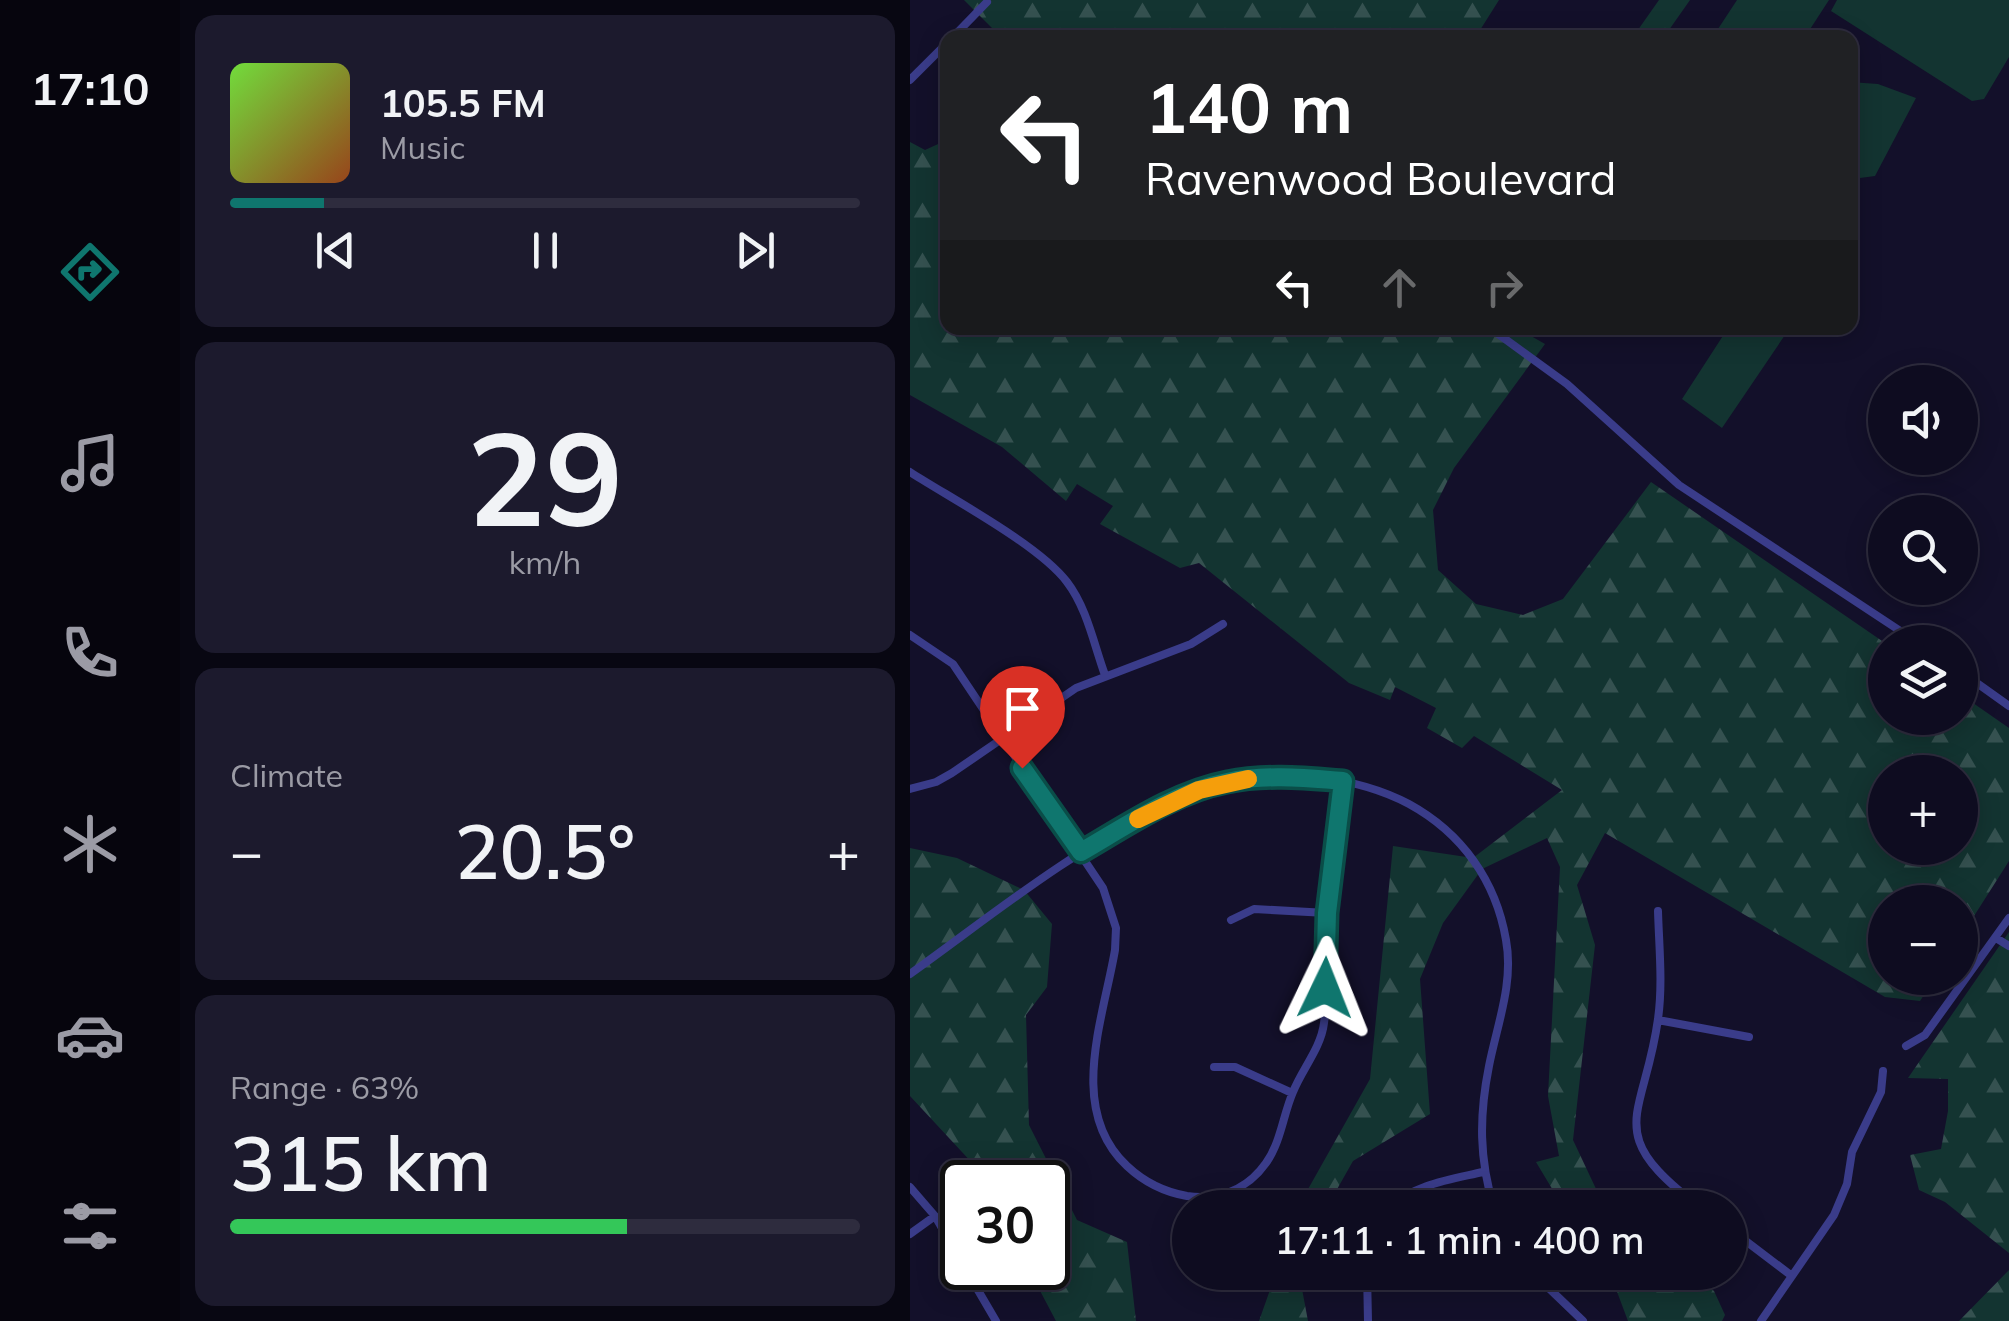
<!DOCTYPE html>
<meta charset="utf-8">
<style>
body{margin:0;font-family:Mulish,sans-serif;background:#1c1a2d;color:#f1f3f6;height:100vh;display:flex;flex-direction:column;font-size:38px;white-space:nowrap}
*{box-sizing:border-box;margin:0}
p{font-size:32px;color:#9b9ba5}
.icon{flex:none;width:55px;height:55px;fill:none;stroke:currentColor;stroke-width:2;stroke-linecap:round;stroke-linejoin:round}
.map{position:relative;flex:1;overflow:hidden}
.sheet{display:flex;flex-direction:column;gap:15px;padding:15px;background:#080712;width:730px}
.sheet>*{flex:none}
.hud{position:absolute;left:30px;top:30px;width:918px;height:305px;border-radius:20px;box-shadow:0 5px 25px #0003,0 0 0 2px #2e2c3e;background:#202124;color:#fff;overflow:hidden}
.controls{position:absolute;left:958px;top:365px;display:grid;gap:20px}
.controls a{display:grid;place-items:center;width:110px;height:110px;border-radius:50%;background:#0e0c20;box-shadow:0 5px 25px #0003,0 0 0 2px #2e2c3e;font-size:50px}
.speed{position:absolute;left:30px;top:1160px;display:flex;gap:20px;font-size:50px;font-weight:700;text-align:center}
.speed>*{display:grid;place-content:center;width:130px;height:130px;border-radius:50%;background:#0e0c20;box-shadow:0 5px 25px #0003,0 0 0 2px #2e2c3e;line-height:1}
.speed .limit{border:5px solid #111;border-radius:15px;background:#fff;color:#111}
.pin{position:absolute;display:grid;place-items:center;width:85px;height:85px;color:#fff;margin:-102px -42px;border-radius:50% 50% 50% 0;rotate:-45deg;box-shadow:0 0 10px #0007}
.pin .icon{rotate:45deg}
.me{position:absolute;width:110px;margin:-55px;rotate:2deg;stroke-linejoin:round;filter:drop-shadow(0 0 8px #0008)}
.turn{display:flex;align-items:center;gap:35px;height:210px;padding:0 40px;font-size:45px}
.turn .icon{width:130px;height:130px;stroke-width:2.5}
.turn b{display:block;font-size:70px;line-height:85px}
.lanes{display:flex;align-items:center;height:95px;padding:0 40px;background:#0003;justify-content:center;gap:50px;direction:ltr}
.lanes .off{opacity:.35}
.big{font-size:75px;font-weight:600;line-height:1.1}
.sheet .tile{flex:1;display:flex;flex-direction:column;justify-content:center;gap:15px;min-width:0;padding:0 35px;border-radius:20px;background:#1c1a2d}
.sheet .dial{align-items:center;gap:0}
.dial b{font-size:130px;line-height:1}
.song{display:flex;align-items:center;gap:30px}
.cover{width:120px;height:120px;border-radius:15px;background:linear-gradient(135deg,hsl(100 70% 55%),hsl(20 70% 35%))}
.played{height:10px;border-radius:5px;background:linear-gradient(90deg,#0f766e 15%,#2e2c3e 15%)}
.keys{display:flex;justify-content:space-around;direction:ltr}
.heat{display:flex;justify-content:space-between;align-items:center;font-size:55px;direction:ltr}
.charge{height:15px;border-radius:8px;background:linear-gradient(90deg,#34c759 63%,#2e2c3e 0)}
.trip{position:absolute;left:262px;top:1190px;width:575px;height:100px;border-radius:50px;background:#0e0c20;box-shadow:0 5px 25px #0003,0 0 0 2px #2e2c3e;font-weight:600;line-height:100px;text-align:center}
main{display:flex;flex:1;min-height:0}
.dock{display:flex;flex-direction:column;width:180px;justify-content:space-around;align-items:center;background:#06050d;color:#9b9ba5}
.dock .icon{width:70px;height:70px}
.dock .active{color:#0f766e}
.dock b{font-size:45px;color:#f1f3f6}
.map>svg:first-child{display:block}
</style>
<main>
<nav class="dock">
<b>17:10</b>
<svg class="icon active" aria-label="directions" viewBox="0 0 24 24"><path d="M12 3l9 9-9 9-9-9zM9 14v-3h6M13 9l2 2-2 2"/></svg>
<svg class="icon" aria-label="music" viewBox="0 0 24 24"><path d="M9 18V5l10-2v13"/><circle cx="6" cy="18" r="3"/><circle cx="16" cy="16" r="3"/></svg>
<svg class="icon" aria-label="phone" viewBox="0 0 24 24"><path d="M5 4h4l2 5-3 2q2 4 5 5l2-3 5 2v4C11 20 4 13 5 4z"/></svg>
<svg class="icon" aria-label="climate" viewBox="0 0 24 24"><path d="M12 3v18M4 7l16 10M4 17L20 7"/></svg>
<svg class="icon" aria-label="car" viewBox="0 0 24 24"><path d="M5 17H2v-5l4-1 3-4h7l3 4 3 1v5h-3M9 17h6M6 11h13"/><circle cx="7" cy="17" r="2"/><circle cx="17" cy="17" r="2"/></svg>
<svg class="icon" aria-label="filters" viewBox="0 0 24 24"><path d="M4 7h16M4 17h16"/><circle cx="9" cy="7" r="2"/><circle cx="15" cy="17" r="2"/></svg>
</nav>
<section class="sheet">
<div class="tile">
<div class="song"><i class="cover"></i><div><b>105.5 FM</b><p>Music</p></div></div>
<div class="played"></div>
<div class="keys"><svg class="icon" aria-label="previous" viewBox="0 0 24 24"><path d="M18 5L8 12l10 7zM5 5v14"/></svg><svg class="icon" aria-label="pause" viewBox="0 0 24 24"><path d="M8 5v14M16 5v14"/></svg><svg class="icon" aria-label="next" viewBox="0 0 24 24"><path d="M6 5l10 7-10 7zM19 5v14"/></svg></div>
</div>
<div class="tile dial"><b>29</b><p>km/h</p></div>
<div class="tile"><p>Climate</p>
<div class="heat"><a>−</a><b class="big">20.5°</b><a>+</a></div>
</div>
<div class="tile"><p>Range · 63%</p><b class="big">315 km</b><div class="charge"></div></div>
</section>
<div class="map">
<svg width="1099" height="1321" viewBox="0 0 1099 1321">
<defs>
<pattern id="forest-firs" width="22" height="20" patternUnits="userSpaceOnUse" patternTransform="scale(2.5)"><rect width="22" height="20" fill="#133431"/><path d="M5 1l3.5 6h-7zM16 11l3.5 6h-7z" fill="#355150"/></pattern>
</defs>
<rect width="100%" height="100%" fill="#13102a"/>
<path fill="url(#forest-firs)" fill-rule="evenodd" d="M54,0H589L565,38L91,37Z
M749,0H780L754,37H723Z
M37,140L38,328H607L635,344L544,468L523,510L528,570L566,604L613,615L653,599L741,482L975,643V718H1050V694L1099,728V861L1050,938V902H975V978H1025L1010,1001L975,997L695,833L667,885L685,945L663,1140L695,1208L653,1207L626,1162L649,1156L638,1096L650,867L637,838L572,869L533,923L510,979L520,1114L443,1161L417,1207H388L460,1079L483,846L563,858L652,790L564,736L552,748L517,728L526,708L485,687L480,700L439,683L289,563L270,568L190,524L203,506L167,484L156,501L92,447L0,395V142L15,150ZM975,772H1050V848H975Z
M0,848L47,858L114,890L142,924L137,987L116,1015L119,1125L167,1220L217,1242L226,1321H146L118,1268H138V1182H73L65,1166L0,1096Z
M1099,932V1253L1035,1202L1009,1190L1000,1155L1031,1149L1038,1111V1079L998,1078Z
M1099,1270V1321H1049Z
M366,1273H389L398,1321H349Z
M700,1273H783L804,1291L815,1315L812,1321H718Z"/>
<path fill="#133431" d="M827,0H919L895,37H815L806,32Z
M927,0H1099V57L1074,99L1062,101L921,11Z
M940,82L968,84L1006,98L965,176L950,178L940,172Z
M818,328H864L875,335L812,428L772,399Z"/>
<g fill="none" stroke-linecap="round" stroke-linejoin="round">
<path stroke="#3a3c8a" stroke-width="8" d="M42,38L77,2
M0,80L38,42
M580,328L657,384L769,485L1007,642
M0,472C42,499 129,545 157,582C177,608 184,645 195,675
M0,635L43,664L193,888L206,928L205,950C193,1020 157,1110 217,1166C234,1182 254,1192 277,1196C309,1200 337,1190 356,1163C371,1142 373,1115 383,1092C392,1069 411,1048 414,1023C419,989 415,951 417,917C419,871 428,826 433,781
M1050,671L1099,706
M0,789L26,782L42,773L166,688L281,644L313,624
M748,911C749,946 753,984 748,1019C734,1120 690,1132 791,1208
M321,920L344,909L417,913
M1086,938L1099,946
M0,974C81,916 161,850 252,808C272,798 293,787 315,782C374,769 446,776 499,804C552,833 586,881 596,940C604,983 587,1025 579,1066C569,1116 569,1159 584,1208
M748,1020L839,1037
M996,1046L1015,1035L1099,918
M304,1067H325L382,1093
M0,1187L25,1216L52,1263
M478,1208C506,1184 538,1180 573,1172
M820,1229L882,1276
M0,1234L25,1216
M55,1268L86,1321
M457,1272L458,1321
M622,1272L673,1321
M287,1280L297,1272
M851,1321L924,1215L937,1184L942,1152L971,1092L973,1071"/>
</g>
<g fill="none" stroke-linecap="round" stroke-linejoin="round">
<g stroke="#0a4d48" stroke-width="25">
<path id="route" d="M112,768L171,852C216,826 265,792 317,782C355,774 395,778 433,781L417,913L415,988"/>
</g>
<use href="#route" stroke="#0f766e" stroke-width="18"/>
<path stroke="#f59e0b" stroke-width="18" d="M228,819L289,790L338,779"/>
</g>
</svg>
<div class="controls">
<a><svg class="icon" aria-label="sound" viewBox="0 0 24 24"><path d="M4 9h4l5-4v14l-5-4H4zM17 9q2 3 0 6"/></svg></a>
<a><svg class="icon" aria-label="search" viewBox="0 0 24 24"><circle cx="10" cy="10" r="6"/><path d="M15 15l6 6"/></svg></a>
<a><svg class="icon" aria-label="layers" viewBox="0 0 24 24"><path d="M12 4l9 5-9 5-9-5zM3 14l9 5 9-5"/></svg></a>
<a>+</a>
<a>−</a>
</div>
<div class="speed"><div class="limit">30</div></div>
<div class="pin" style="left:112px;top:768px;background:#d93025"><svg class="icon" aria-label="arrive" viewBox="0 0 24 24"><path d="M6 21V4h12l-3 4 3 4H6"/></svg></div>
<svg class="me" style="left:415px;top:988px" viewBox="-20 -20 40 40"><path d="M0-17L14 15 0 8-14 15z" fill="#0f766e" stroke="#fff" stroke-width="4"/></svg>
<div class="trip">17:11 · 1 min · 400 m</div>
<div class="hud">
<div class="turn"><svg class="icon" aria-label="left" viewBox="0 0 24 24"><path d="M17 20v-9H6M10 6l-5 5 5 5"/></svg><div><b>140 m</b>Ravenwood Boulevard</div></div>
<div class="lanes"><svg class="icon" aria-label="left" viewBox="0 0 24 24"><path d="M17 20v-9H6M10 6l-5 5 5 5"/></svg><svg class="icon off" aria-label="ahead" viewBox="0 0 24 24"><path d="M12 20V5M6 11l6-6 6 6"/></svg><svg class="icon off" aria-label="right" viewBox="0 0 24 24"><path d="M7 20v-9h11M14 6l5 5-5 5"/></svg></div>
</div>
</div>
</main>
